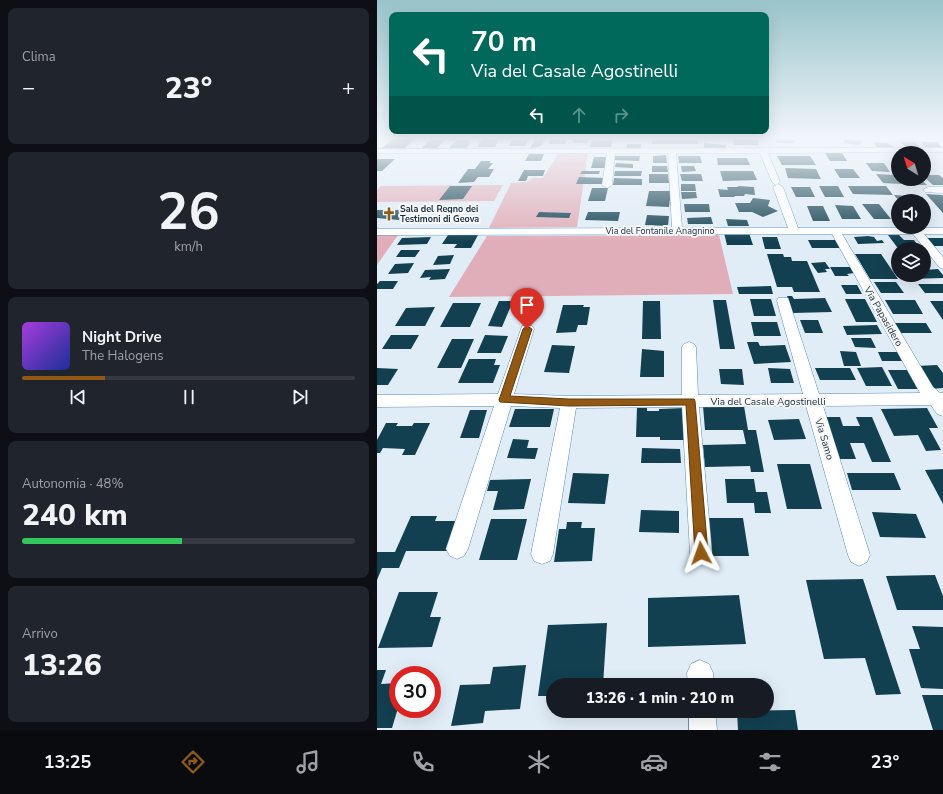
<!DOCTYPE html>
<html lang="it">
<meta charset="utf-8">
<style>
body{margin:0;font-family:"Nunito Sans",sans-serif;background:#20242c;color:#f1f3f6;height:100vh;display:flex;flex-direction:column;font-size:15px;white-space:nowrap}
*{box-sizing:border-box;margin:0}
p{font-size:13px;color:#9ea1a6}
.icon{flex:none;width:22px;height:22px;fill:none;stroke:currentColor;stroke-width:2;stroke-linecap:round;stroke-linejoin:round}
.map{position:relative;flex:1;overflow:hidden}
.details{display:flex;flex-direction:column;gap:8px;padding:8px;background:#0d0f14;width:377px}
.details>*{flex:none}
.top-card{position:absolute;left:12px;top:12px;width:380px;height:122px;border-radius:8px;box-shadow:0 4px 16px #0002;background:#00695c;color:#fff;overflow:hidden}
.needle{width:26px;rotate:322deg}
.tools{position:absolute;left:514px;top:146px;display:grid;gap:8px}
.tools a{display:grid;place-items:center;width:40px;height:40px;border-radius:50%;background:#171b24;box-shadow:0 4px 16px #0002;font-size:20px}
.speed{position:absolute;left:12px;top:666px;display:flex;gap:8px;font-size:20px;font-weight:700;text-align:center}
.speed>*{display:grid;place-content:center;width:52px;height:52px;border-radius:50%;background:#171b24;box-shadow:0 4px 16px #0002;line-height:1}
.speed .limit{border:6px solid #d22;background:#fff;color:#111}
.pin{position:absolute;display:grid;place-items:center;width:34px;height:34px;color:#fff;margin:-41px -17px;border-radius:50% 50% 50% 0;rotate:-45deg;box-shadow:0 0 4px #0007}
.pin .icon{rotate:45deg}
.me{position:absolute;width:44px;margin:-22px;rotate:356deg;stroke-linejoin:round;filter:drop-shadow(0 0 3px #0008)}
.turn{display:flex;align-items:center;gap:14px;height:84px;padding:0 16px;font-size:18px}
.turn .icon{width:52px;height:52px;stroke-width:2.5}
.turn b{display:block;font-size:28px;line-height:34px}
.lanes{display:flex;align-items:center;height:38px;padding:0 16px;background:#0003;justify-content:center;gap:20px;direction:ltr}
.lanes .off{opacity:.35}
.big{font-size:30px;font-weight:800;line-height:1.1}
.details .widget{flex:1;display:flex;flex-direction:column;justify-content:center;gap:6px;min-width:0;padding:0 14px;border-radius:8px;background:#20242c}
.details .dial{align-items:center;gap:0}
.dial b{font-size:52px;line-height:1}
.song{display:flex;align-items:center;gap:12px}
.cover{width:48px;height:48px;border-radius:6px;background:linear-gradient(135deg,hsl(280 70% 55%),hsl(230 70% 35%))}
.played{height:4px;border-radius:2px;background:linear-gradient(90deg,#925914 25%,#363941 25%)}
.keys{display:flex;justify-content:space-around;direction:ltr}
.heat{display:flex;justify-content:space-between;align-items:center;font-size:22px;direction:ltr}
.charge{height:6px;border-radius:3px;background:linear-gradient(90deg,#34c759 48%,#363941 0)}
.trip{position:absolute;left:169px;top:678px;width:228px;height:40px;border-radius:20px;background:#171b24;box-shadow:0 4px 16px #0002;font-weight:800;line-height:40px;text-align:center}
.dock{display:flex;height:64px;justify-content:space-around;align-items:center;background:#090b0e;color:#9ea1a6}
.dock .icon{width:28px;height:28px}
.dock .selected{color:#925914}
.dock b{font-size:18px;color:#f1f3f6}
main{display:flex;flex:1;min-height:0}
.map>svg:first-child{display:block}
</style>
<main>
<section class="details">
<div class="widget"><p>Clima</p>
<div class="heat"><a>−</a><b class="big">23°</b><a>+</a></div>
</div>
<div class="widget dial"><b>26</b><p>km/h</p></div>
<div class="widget">
<div class="song"><i class="cover"></i><div><b>Night Drive</b><p>The Halogens</p></div></div>
<div class="played"></div>
<div class="keys"><svg class="icon" aria-label="previous" viewBox="0 0 24 24"><path d="M18 5L8 12l10 7zM5 5v14"/></svg><svg class="icon" aria-label="pause" viewBox="0 0 24 24"><path d="M8 5v14M16 5v14"/></svg><svg class="icon" aria-label="next" viewBox="0 0 24 24"><path d="M6 5l10 7-10 7zM19 5v14"/></svg></div>
</div>
<div class="widget"><p>Autonomia · 48%</p><b class="big">240 km</b><div class="charge"></div></div>
<div class="widget"><p>Arrivo</p><b class="big">13:26</b></div>
</section>
<div class="map">
<svg width="566" height="730" viewBox="0 0 566 730">
<rect width="100%" height="100%" fill="#e0ecf6"/>
<path fill="#e0aeb9" d="M211,153L200,227L112,228L134,183L150,182L155,178H166L181,154Z
M126,185L117,201L0,202V190L4,186Z
M0,235H21L0,265Z
M342,235L356,294L72,297L110,236Z"/>
<path fill="#124050" d="M16,139H38L28,148H5Z
M54,139H59L68,140L60,148H45Z
M74,139L93,140L91,142H95L89,148H72L79,141H72Z
M105,139H122L118,147H100Z
M136,139H152L148,146H132Z
M158,139H164L168,140L164,146L153,148Z
M174,139H190L188,144H171Z
M197,139H212L210,143H196Z
M356,139H380L382,145H357Z
M398,139H415L417,143H400Z
M467,139H474L485,141L482,145L467,143Z
M215,140L235,141L234,147H213Z
M275,140H321V144H275Z
M496,142L511,143L517,147H500Z
M524,142H538L543,147H528Z
M544,142H560L564,147H548Z
M327,143L349,145V149L327,148Z
M250,144H264V149H249Z
M448,153H465L470,161H453Z
M152,154H167L164,161H148Z
M289,155L290,163H276V156Z
M238,156H263L262,161L237,160Z
M301,156H323L325,163H302Z
M400,156H433L439,165H405Z
M217,157H230L228,168H214Z
M340,158H370L373,165H341Z
M0,159H18L5,171H0Z
M104,161H114L112,163H116L111,169H117L112,177H101L97,182L81,183L91,169H98Z
M239,163L256,164V168L238,167Z
M489,163H507L513,172L495,171Z
M275,166H290L291,172H275Z
M304,166H317L319,171L305,172Z
M408,168L439,169L444,179L411,178Z
M457,169H476L483,178H463Z
M147,170H168L166,176H151L149,181H141Z
M205,171H223L222,174H203Z
M238,171H265L264,176H237Z
M343,171H376L380,180L346,181Z
M272,174H291L292,183H272Z
M303,174H324L326,181H305Z
M499,174L517,175L525,184L506,183Z
M547,175H562L566,178V185H556L547,177Z
M202,177L228,178L226,184H199Z
M237,178L265,179V185H236Z
M530,179H544L550,185H536Z
M304,184H318L319,191H304Z
M73,186H95L86,199L62,200Z
M362,186L377,187L378,195L368,194L367,196H358L357,197H343L341,189L351,190L350,187H360Z
M442,186H461L467,197H448Z
M471,186H509L516,195L476,194Z
M414,187H433L438,197H419Z
M215,188H231L228,201H211Z
M272,191H294L292,207L269,206Z
M304,192H319L320,198L305,199Z
M549,194L565,195L566,196V213Z
M517,195L534,196L539,201H522Z
M376,198L393,200L391,206L401,211L386,217L375,212H362L358,203H373Z
M307,204H332L333,212H308Z
M485,204H502L514,219H497Z
M458,205L476,206L484,219H465Z
M430,206H446L453,221H436Z
M0,210H24L22,220L0,218Z
M162,212L194,213L192,218L159,217Z
M211,212H243L241,221L208,220Z
M270,215L292,216L291,226L268,225Z
M334,217L336,224H311L310,218Z
M349,219L370,220L372,226H351Z
M347,233H372L376,245H350Z
M71,235H101L94,248H77L80,244H65Z
M511,235H522L527,240H537L542,247H520Z
M491,236L497,237L500,241L505,240L507,243L481,244L477,237Z
M54,237L50,244L20,245L25,238Z
M385,237H400L404,249H388Z
M550,238H566V246H557Z
M431,240H461L465,248H435Z
M24,250H43L38,257H19Z
M390,254H406L407,257H414L415,261H430L443,292H417L415,287H400Z
M478,254H504L521,279H493Z
M77,255L73,264L56,265L61,256Z
M448,262L453,269H448L450,272L441,273L434,263Z
M37,263L31,273L11,274L18,264Z
M453,267H474L478,273L470,274L472,276H458Z
M73,269L68,279L52,280L54,277L43,278L48,270Z
M561,269L566,275V278L532,279L529,275H547V270Z
M3,281H21L16,289H0V284Z
M497,282H519L527,293H504Z
M541,284H566V293H548Z
M464,285H480L485,294H469Z
M394,286L396,294H362L360,287Z
M410,296H415L417,299L448,298L455,312L416,313Z
M373,299H394L399,316H377Z
M468,299H488L500,322H479Z
M336,300H349L358,349H343Z
M508,300H538L546,314H516Z
M122,301H136L125,327L111,326Z
M266,301H283L284,339H265Z
M553,301H566V320Z
M76,303H104L93,327H63Z
M186,305H207L206,307H213L210,325H201L199,332L179,333Z
M58,307L48,326H18L29,308Z
M423,320H441L446,333H428Z
M374,322H400L404,336H377Z
M517,323H549L555,333H523Z
M500,325L505,334L470,335L466,326Z
M14,335H42L34,349H5Z
M108,335L131,336L124,353H100Z
M474,338H494L499,348L478,347Z
M75,339H97L84,368H60Z
M370,342H381L383,346L408,345L414,362L377,364Z
M175,345L198,346L192,373L167,372Z
M265,349L287,351V377H263Z
M463,351L479,352L484,366H467Z
M501,352H523L528,361H505Z
M92,359H119L117,365H123L116,383H81Z
M560,365L566,373V388L554,389L540,366Z
M505,367L515,386H489L480,368Z
M0,368L21,369L11,385H0Z
M391,368L413,369L417,383H394Z
M438,368H473L479,380H443Z
M342,369H365L367,385L344,384Z
M511,370H533L544,389H521Z
M326,406H367L371,430H379L387,472H374L373,466L328,467L326,445L369,444L366,430H328Z
M260,408H270V411H282V409L308,408L311,440H283V437H259Z
M550,408L561,428H552L564,450L549,451L541,435L517,436L504,409Z
M138,409H177L173,427H132Z
M93,410H110L102,438H83Z
M449,417H463L466,426H483L479,417H495L514,462H495L487,443H473L479,459H463Z
M422,419L429,439L397,440L391,420Z
M9,423H21L19,426H35L37,423H53L38,455H25L28,449L6,448L3,453H0V440Z
M136,439L152,440L150,448H161L158,459L130,458Z
M265,448L303,449L304,463H264Z
M400,464H433L445,509H410Z
M566,469V504L548,470Z
M196,473L232,474L228,504L191,503Z
M470,473H517L524,490H475Z
M154,479L147,509L116,510L121,491H110L113,480Z
M348,479H377L379,492H390L394,513H378L377,503H350Z
M264,510L302,511V533L262,532Z
M495,512L539,514L549,538L503,537Z
M34,516H60L58,521H80L70,551H29L22,568H5L0,580V552H18Z
M329,518H366L372,556H332Z
M114,519H150L140,560H102Z
M190,522H205L204,528H218L215,561L177,562L182,529H189Z
M558,575L566,596V610H520L509,576Z
M486,579L524,694L499,695L488,658L447,659L429,580Z
M22,592H61L53,617H64L55,647L1,648Z
M362,595L369,644L271,647V598Z
M230,623L226,685H176V696H161L171,625Z
M535,626L566,627V689L544,688L532,649H543Z
M149,665L143,709L108,711L106,723L74,726L83,685L113,684L116,667Z
M0,670H9L4,684L21,683V708L15,728H0Z
M545,695H566V730H556Z
M418,710L421,730H361L360,711Z"/>
<g fill="none" stroke-linecap="round" stroke-linejoin="round">
<g stroke="#558dbc" stroke-width="1">
<path id="minor" d="M566,148V152L391,153L403,182L399,185L395,182L383,153H299L305,228H411L396,187L401,184L406,187L421,228H566V234H547L566,257V269L562,267L536,234H465L556,387L563,393H566V416L560,414L554,405L446,406L493,555L490,562L482,566L474,562L471,555L429,406L322,407L335,553L332,560L324,563L316,560L313,553L305,407L199,408L176,554L173,561L165,564L157,561L154,554L183,408L134,406L91,549L87,556L80,559L73,556L69,549L117,406L0,407V395L121,394L145,326L150,325L155,326L157,329L137,394L192,396L305,395V347L307,344L312,342L317,344L319,347L321,395L426,394L400,301L401,298H411L412,301L442,394L543,393L455,234L0,235V229L295,228L291,153H238L235,185L230,188L225,185L230,153H0V149Z
M551,187H566V193L548,192L546,190Z
M323,660L332,664L336,673L337,685H311L310,673L314,664Z
M312,711H338L340,730H312Z"/>
</g>
<use href="#minor" fill="#fff" fill-rule="evenodd"/>
</g>
<linearGradient id="sky" x2="0" y2="1"><stop stop-color="#99c4ca"/><stop offset="0.57" stop-color="#f1f6fb"/><stop offset="1" stop-color="#f1f6fb" stop-opacity="0"/></linearGradient>
<rect width="566" height="242" fill="url(#sky)"/>
<path fill="#925914" stroke="#5f3a0d" d="M150,326L155,329L133,396L192,399H317L318,401L331,553L329,558L324,560L320,558L318,553L309,405L192,406L123,402L122,400L146,329Z"/>
<defs>
<g id="church-bare" transform="scale(1.08)"><path d="M-1.2-6h2.4v3.5h3.3v2.4h-3.3V6h-2.4V-.1h-3.3v-2.4h3.3Z" fill="#925914" stroke="#f7f7f7" stroke-width="2.5" paint-order="stroke"/></g>
</defs>
<g fill-rule="evenodd">
<use href="#church-bare" x="12" y="214"/>
</g>
<g text-anchor="middle" stroke-width="4" stroke-linejoin="round" paint-order="stroke">
<g font-size="9" font-weight="bold" fill="#172f42" stroke="#f7f7f7" text-anchor="start">
<text x="23" y="212">Sala del Regno dei<tspan x="23" dy="10">Testimoni di Geova</tspan></text>
</g>
<g font-size="9" fill="#172f42" stroke="#f7f7f7">
<text x="283" y="234">Via del Fontanile Anagnino</text>
</g>
<g font-size="10" fill="#172f42" stroke="#f7f7f7">
<text transform="translate(507 316) rotate(60)" y="4">Via Papasidero</text>
<text x="391" y="405">Via del Casale Agostinelli</text>
<text transform="translate(448 439) rotate(73)" y="4">Via Samo</text>
</g>
</g>
</svg>
<div class="tools">
<a><svg class="needle" viewBox="-14 -14 28 28"><path d="M0-13l5 13h-10z" fill="#e53935"/><path d="M0 13l5-13h-10z" fill="#9ea1a6"/></svg></a>
<a><svg class="icon" aria-label="sound" viewBox="0 0 24 24"><path d="M4 9h4l5-4v14l-5-4H4zM17 9q2 3 0 6"/></svg></a>
<a><svg class="icon" aria-label="layers" viewBox="0 0 24 24"><path d="M12 4l9 5-9 5-9-5zM3 14l9 5 9-5"/></svg></a>
</div>
<div class="speed"><div class="limit">30</div></div>
<div class="pin" style="left:150px;top:329px;background:#d93025"><svg class="icon" aria-label="arrive" viewBox="0 0 24 24"><path d="M6 21V4h12l-3 4 3 4H6"/></svg></div>
<svg class="me" style="left:324px;top:553px" viewBox="-20 -20 40 40"><path d="M0-17L14 15 0 8-14 15z" fill="#925914" stroke="#fff" stroke-width="4"/></svg>
<div class="trip">13:26 · 1 min · 210 m</div>
<div class="top-card">
<div class="turn"><svg class="icon" aria-label="left" viewBox="0 0 24 24"><path d="M17 20v-9H6M10 6l-5 5 5 5"/></svg><div><b>70 m</b>Via del Casale Agostinelli</div></div>
<div class="lanes"><svg class="icon" aria-label="left" viewBox="0 0 24 24"><path d="M17 20v-9H6M10 6l-5 5 5 5"/></svg><svg class="icon off" aria-label="ahead" viewBox="0 0 24 24"><path d="M12 20V5M6 11l6-6 6 6"/></svg><svg class="icon off" aria-label="right" viewBox="0 0 24 24"><path d="M7 20v-9h11M14 6l5 5-5 5"/></svg></div>
</div>
</div>
</main>
<nav class="dock">
<b>13:25</b>
<svg class="icon selected" aria-label="directions" viewBox="0 0 24 24"><path d="M12 3l9 9-9 9-9-9zM9 14v-3h6M13 9l2 2-2 2"/></svg>
<svg class="icon" aria-label="music" viewBox="0 0 24 24"><path d="M9 18V5l10-2v13"/><circle cx="6" cy="18" r="3"/><circle cx="16" cy="16" r="3"/></svg>
<svg class="icon" aria-label="phone" viewBox="0 0 24 24"><path d="M5 4h4l2 5-3 2q2 4 5 5l2-3 5 2v4C11 20 4 13 5 4z"/></svg>
<svg class="icon" aria-label="climate" viewBox="0 0 24 24"><path d="M12 3v18M4 7l16 10M4 17L20 7"/></svg>
<svg class="icon" aria-label="car" viewBox="0 0 24 24"><path d="M5 17H2v-5l4-1 3-4h7l3 4 3 1v5h-3M9 17h6M6 11h13"/><circle cx="7" cy="17" r="2"/><circle cx="17" cy="17" r="2"/></svg>
<svg class="icon" aria-label="filters" viewBox="0 0 24 24"><path d="M4 7h16M4 17h16"/><circle cx="9" cy="7" r="2"/><circle cx="15" cy="17" r="2"/></svg>
<b>23°</b>
</nav>
